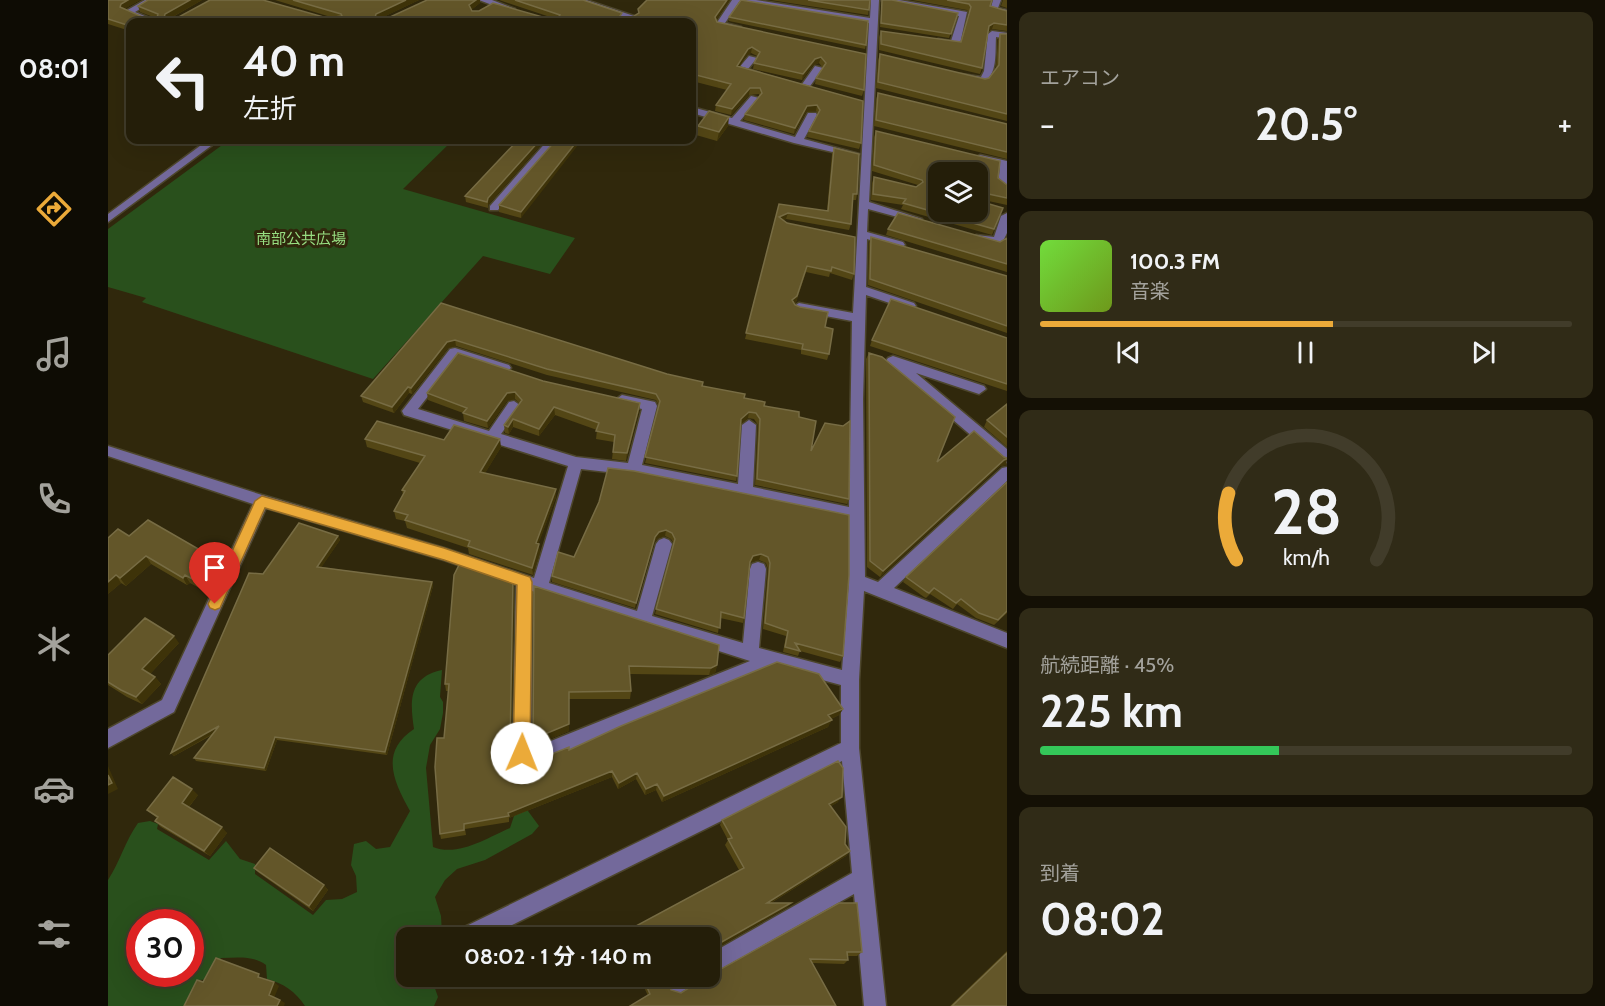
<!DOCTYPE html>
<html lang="ja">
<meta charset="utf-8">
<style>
body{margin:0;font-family:Cabin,"Noto Sans JP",sans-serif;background:#302b17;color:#f1f3f6;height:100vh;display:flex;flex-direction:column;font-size:22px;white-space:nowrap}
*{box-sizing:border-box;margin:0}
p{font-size:20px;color:#a3a29c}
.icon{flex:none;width:33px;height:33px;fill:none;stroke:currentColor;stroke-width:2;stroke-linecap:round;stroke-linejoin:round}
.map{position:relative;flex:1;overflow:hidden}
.sheet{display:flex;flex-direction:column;gap:12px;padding:12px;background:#141005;width:598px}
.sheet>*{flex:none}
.banner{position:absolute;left:18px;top:18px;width:570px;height:126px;border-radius:12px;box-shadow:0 6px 24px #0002,0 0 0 2px #413c2a;background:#241e09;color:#f1f3f6;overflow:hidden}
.buttons{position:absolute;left:820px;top:162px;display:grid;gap:12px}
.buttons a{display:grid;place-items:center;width:60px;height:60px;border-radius:12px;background:#241e09;box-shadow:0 6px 24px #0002,0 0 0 2px #413c2a;font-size:30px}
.speed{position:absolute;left:18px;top:909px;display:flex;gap:12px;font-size:30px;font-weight:700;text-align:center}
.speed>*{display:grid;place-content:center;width:78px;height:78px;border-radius:50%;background:#241e09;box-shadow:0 6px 24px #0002,0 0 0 2px #413c2a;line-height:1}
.speed .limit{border:9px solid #d22;background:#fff;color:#111}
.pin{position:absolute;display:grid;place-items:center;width:51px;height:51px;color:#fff;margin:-62px -26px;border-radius:50% 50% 50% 0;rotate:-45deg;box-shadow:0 0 6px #0007}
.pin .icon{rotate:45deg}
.me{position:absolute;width:66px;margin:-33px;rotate:1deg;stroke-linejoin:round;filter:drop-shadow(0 0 4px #0008)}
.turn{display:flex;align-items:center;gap:21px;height:126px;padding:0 18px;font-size:27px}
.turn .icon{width:78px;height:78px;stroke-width:2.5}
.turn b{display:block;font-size:42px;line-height:51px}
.big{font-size:45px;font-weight:700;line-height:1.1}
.sheet .tile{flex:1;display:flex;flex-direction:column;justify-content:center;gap:9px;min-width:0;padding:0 21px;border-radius:12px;background:#302b17}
.sheet .dial{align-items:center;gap:0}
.dial svg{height:156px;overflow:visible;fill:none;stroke:#413c2a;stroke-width:7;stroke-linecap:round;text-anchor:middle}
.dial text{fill:#f1f3f6;stroke:none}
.song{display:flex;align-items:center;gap:18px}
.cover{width:72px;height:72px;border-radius:9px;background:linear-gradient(135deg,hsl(100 70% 55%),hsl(80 70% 35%))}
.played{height:6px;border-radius:3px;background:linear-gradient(90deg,#ebaa39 55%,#413c2a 55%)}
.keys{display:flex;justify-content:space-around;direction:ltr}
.heat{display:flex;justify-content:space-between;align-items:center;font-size:33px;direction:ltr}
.charge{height:9px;border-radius:4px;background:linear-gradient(90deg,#34c759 45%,#413c2a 0)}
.trip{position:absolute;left:288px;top:927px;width:324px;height:60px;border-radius:12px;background:#241e09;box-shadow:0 6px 24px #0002,0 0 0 2px #413c2a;font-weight:700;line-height:60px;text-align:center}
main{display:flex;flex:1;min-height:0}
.tab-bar{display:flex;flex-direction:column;width:108px;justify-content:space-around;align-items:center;background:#0e0c04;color:#a3a29c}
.tab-bar .icon{width:42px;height:42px}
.tab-bar .selected{color:#ebaa39}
.tab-bar b{font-size:27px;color:#f1f3f6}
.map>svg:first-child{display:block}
</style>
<main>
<nav class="tab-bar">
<b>08:01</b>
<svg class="icon selected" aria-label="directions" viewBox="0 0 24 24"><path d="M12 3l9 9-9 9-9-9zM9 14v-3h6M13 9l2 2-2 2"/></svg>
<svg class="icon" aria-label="music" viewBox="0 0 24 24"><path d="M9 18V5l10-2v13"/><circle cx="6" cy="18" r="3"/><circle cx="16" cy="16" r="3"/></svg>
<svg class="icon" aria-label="phone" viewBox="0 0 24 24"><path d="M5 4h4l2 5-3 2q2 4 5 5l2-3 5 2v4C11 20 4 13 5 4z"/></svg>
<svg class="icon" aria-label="climate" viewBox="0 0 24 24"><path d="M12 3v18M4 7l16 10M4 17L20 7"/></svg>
<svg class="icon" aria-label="car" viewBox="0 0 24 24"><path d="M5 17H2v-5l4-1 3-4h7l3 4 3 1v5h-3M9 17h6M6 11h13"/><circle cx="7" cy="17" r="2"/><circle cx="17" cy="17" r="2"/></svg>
<svg class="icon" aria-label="filters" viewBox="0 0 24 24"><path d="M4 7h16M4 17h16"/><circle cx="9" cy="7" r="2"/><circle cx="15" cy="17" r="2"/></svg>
</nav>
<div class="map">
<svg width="899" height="1006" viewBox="0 0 899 1006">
<rect width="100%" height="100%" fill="#30280c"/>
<path fill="#29501c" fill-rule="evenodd" d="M121,140H345L295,189L467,238L442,274L375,256L265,379L34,302L38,298L0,287V229Z
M334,670L332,697L335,702V713L332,729L322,745L318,768L325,847C350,857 379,838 402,828L406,816L413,809L420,811L431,826L424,834L377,860L349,869L337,880L327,897L333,916L334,934L330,937L298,938V976L323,977L330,997L326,1006H197C188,992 175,983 159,979L158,965C145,955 128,958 113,958L101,979L92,980L80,1006H0V880C12,862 17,841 30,823L42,821L50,824L49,829L101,860L118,841L132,859L147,864V874L205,915L218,900L234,899L249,892L248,876L243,865L246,844L258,841L268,849L282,847L302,811C286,782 271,752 306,729C302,702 300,677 334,670ZM32,922H82V974H32Z"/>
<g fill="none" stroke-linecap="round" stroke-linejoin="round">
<g stroke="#4d462c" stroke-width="3">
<path id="minor" d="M37,0H47L27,12L51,22H40L16,12Z
M371,0H384L407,9L403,12Z
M465,0H478L529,17L523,22H514L518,18Z
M624,0H648L762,18L763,0H771L761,202L814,219L808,222L760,209L759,232L795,242L797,245L791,249L759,239L758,287L806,303L808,306L802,310L758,295L755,399L757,577L770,582L894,468L899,467V481L786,588L899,633V648L756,591L751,680V748L778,1006H756L746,894L602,975V954L744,873L734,761L378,938H345L348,931L733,743V685L666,667L420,768L414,765L405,753L408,585L336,560L158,508L66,712L0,748V729L54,700L145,504L0,456V446L154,495L336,548L426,578L460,466L296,415L294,411L342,349L347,348L401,365L403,368L396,373L350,358L310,409L381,431L401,402L406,401L413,406L393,434L468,457L520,463L534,409L509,403L507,400L514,395L547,402L549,406L534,465L630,484L634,425L641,420L648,425L645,487L741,507L744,321L691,311L685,307L691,303L745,313L761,23L631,2L617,23L633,27L634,29L630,32L608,24ZM473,469L526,475L741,519V581L734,670L651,648L658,569L656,564L650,562L644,564L642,569L635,643L544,616L564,544L561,540L556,538L551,540L548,544L529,611L441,583ZM424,591L642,661L423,749Z
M773,0H791L859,12L852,44L847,47L826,42L830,39L843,41L851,16Z
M885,0H893L890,8L899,10V15L882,11Z
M884,31L899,33V39L888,37C887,52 890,75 875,83L853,78V74L873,77L876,71L880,34Z
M641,56L649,58L640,69L652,73V77H646L629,70Z
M707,66L715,68L700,89H694L692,87Z
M643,96L651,98L632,121L687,137L700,113H708L709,115L696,139L751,154L746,157L686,143L584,113V107L624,118Z
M100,140H111L0,222V214Z
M440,140H450L390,210H382V206Z
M872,155L899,161V191L890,185L892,166L868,160L867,158Z
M899,213V233L894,243L868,239V235L886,237L893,216Z
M785,356L876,386L878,389L871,394L808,373L899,449V463L894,462L780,364L778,361L780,358Z
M562,976H592L589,983L570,994L562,991L559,983Z"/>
</g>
<use href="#minor" fill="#73699b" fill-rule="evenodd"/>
</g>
<path fill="#534615" d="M0,0H32L16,9L37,18H48L32,12L30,6L40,0H94L63,18H226L167,0H311L273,18H280L372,3L363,10L364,11L445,18L391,0H475L514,18H523L530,14V9L539,0H622L608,20L609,22L758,54L756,90L754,96L707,84L708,78L715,68L711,63L705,65L694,80L645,69L646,63L649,56L643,53L639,55L631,66L755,101L753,143L751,149L699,137L701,131L710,114L708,111L698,112L686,134L636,120L637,114L651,96V94L641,95L623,115L607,111L608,105L619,90L584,81V22H22V31L0,24Z
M662,0H762L760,15Z
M774,0L850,13L841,38L772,27Z
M804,0H884L882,6L899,11V31L884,29L880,31L874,68L872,74L771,50V37L773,31L853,42L861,13L859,10Z
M895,0H899V8L893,6Z
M621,17L758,45L757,49L621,21Z
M892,34H899V121L768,88L770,60L772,54L877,79L881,78L888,68L890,40Z
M770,93L899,124V159L766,126L768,99Z
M590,126H620L609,141L588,135Z
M768,131L890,178L899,185V205L871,199V201L895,208L884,235L793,209L795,205L763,200L764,183L766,177L808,187L810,185L764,171L766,137Z
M410,140H437L380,205V208L358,202L357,196Z
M448,140L413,218L391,212V205Z
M726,148L749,194L748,200H745L743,224L741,230L678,219L675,220L746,274L744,280L722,273L721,277L698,272L688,302L686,304L717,327L721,354L719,360L693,354V350L637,339L671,204L719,211L724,154Z
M780,229L892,242L899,238V272L778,235Z
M763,237L899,276V333L760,285L761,243Z
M333,303L559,374L595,382L594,387L636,398L691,417L703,451L741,499L739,504L647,485L650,425L646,419L640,418L633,424L629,476L628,481L537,463L551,406L548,400L439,375L348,346L340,348L304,394L301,393L286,413L255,402L253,396Z
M899,338V391L762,346L764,340Z
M761,353L829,462L899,458L898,465L892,466L772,577L759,567L758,359Z
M435,381L532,403L531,411L518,461L504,459L506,442L488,439L489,430L447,415L431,436L405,427L401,434L397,433L396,425L412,404L407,399L399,401L380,428L356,421L355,413L320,400L319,393Z
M899,404V447L876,427L879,420Z
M257,439L336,440L393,447L377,473L448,489V497L430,544L432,552L425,575L361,554L360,548L299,528L297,521L288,519L286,511L295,495L294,490L312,463L259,447Z
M899,482V613L886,625L868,618L849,604L845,609L822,594L818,598L816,597L795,582L798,577Z
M491,502L741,515L735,656L732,662L692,651L690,656L675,652L678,636L655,629L660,569L658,563L651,560L643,562L641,565L636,618L635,623L612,618L610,633L547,614L566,544L563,539L557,536L550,538L546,543L527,608L444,582V576L466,557Z
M21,536L106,558L111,566L95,590L82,583L79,585L43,564L18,586L13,583L0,594Z
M230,536L232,540L213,567L324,582L325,586L279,755L169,740L158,771L88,761L86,758L104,735L66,756L63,753L155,574Z
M426,586L609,665L607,673L601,675L522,674L523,691L522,699H461V731L425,746Z
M406,587L403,748L412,760L419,764L461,750L735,709L731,715L723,719L720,727L554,802L548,790L537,795L528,779L510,789L504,777L401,818V822L357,829L358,835L333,839L332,834L341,691H338L337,684Z
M71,643L42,674L47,677L53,684L34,704L19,697L0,685V655Z
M90,795L81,807L119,833L102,856L53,827L47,821L49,818L39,810Z
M730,802L723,806L737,844L742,851L738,856L663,903L680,907L603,951L602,971L606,973L731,903L754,952L749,956H739L740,960L736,964L704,963L728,1006L540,996L531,976H560L559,979L563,990L573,993L591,982L594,976H602V938H512L513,934L631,870L617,845L620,840L612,825L614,820Z
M146,868L216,885L220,890L205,911L151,873Z
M899,951V1006H842Z"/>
<path fill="#3e3309" d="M20,0H32L15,10L12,7L13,4Z
M82,0H94L59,20L56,18L57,14Z
M298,0H311L269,20L267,18L268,14Z
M368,0H372V3L362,11L361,5Z
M619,0H622L606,23L607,17Z
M886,23L884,29L879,32L881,26Z
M644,47L643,53L639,55L628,72L629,66L640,49Z
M713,57L711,63L705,65L694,80L695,74L707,59Z
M642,88L641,95L623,115L624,109Z
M709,105L708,111L698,112L686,134L687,128L699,106Z
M621,117L620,126L609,141L611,132Z
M432,140H437L380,205V208V198Z
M470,140H474L413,218V212Z
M680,213L678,219L670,223L671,217Z
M698,272L688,302L683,306L684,300Z
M347,340L348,346L340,348L304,394L303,388L339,342Z
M300,387L301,393L286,413L284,407Z
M407,392V399L399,401L380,428L379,421L399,393Z
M532,403L531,411L518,461L519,453Z
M446,407L447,415L431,436V429Z
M641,412L640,418L632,425L633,419Z
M405,419V427L401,434L400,427Z
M392,439L393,447L373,480L372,472Z
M899,459L898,465L892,466L772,577L775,571L896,460Z
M448,489V497L428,551V543Z
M558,530L557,536L550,538L546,543L527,608L528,603L547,537L551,532Z
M230,536L232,540L211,571L209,567Z
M431,544L432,552L425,575L424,568Z
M653,554L651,560L643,562L640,568L645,556Z
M38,556L43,564L18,586L12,578Z
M106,558L111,566L95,590L90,582Z
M8,575L13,583L0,594V582Z
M77,575L82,583L79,585L75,578Z
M405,579L406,587L403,753L402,747Z
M324,582L325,586L279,755L277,752Z
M66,636L71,643L40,676L34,669Z
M609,665L607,673L601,675L603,668Z
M47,677L53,684L34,704L28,697Z
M735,709L731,715L717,722L720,715Z
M724,720L720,727L554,802L556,796Z
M461,724V731L425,746V739Z
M111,726L113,729L66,756L63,753Z
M167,737L169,740L158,771L156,768Z
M0,766L10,789L0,794Z
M504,771V777L401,818L400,813Z
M529,773L528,779L510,789L511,783Z
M549,784L548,790L537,795L538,789Z
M84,789L90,795L79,809L74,803Z
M734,797L730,802L717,810L721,804Z
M114,827L119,833L102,856L96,851Z
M742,851L738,856L656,907L659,903Z
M216,885L220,890L205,911L201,906Z
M683,903L680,907L602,952L603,948Z
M166,982L171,986L166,998L161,995Z
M172,1000L177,1003L176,1006H169Z"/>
<path fill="#635629" stroke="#776c44" stroke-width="1.5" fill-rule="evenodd" d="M0,0H20L13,4L12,7L37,18H49L50,14L30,6L40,0H82L57,14L56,18H69L102,0H155L219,18L234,16L233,14L185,0H298L268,14L267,18H280L319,0H368L361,5L364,11H371L385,3L438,18H450L452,15L407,0H475L514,13L512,16L514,18H523L531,13L530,9L539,0H619L607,17L609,22L758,54L756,90L708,78L718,63L713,57L707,59L695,74L646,63L652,52L644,47L640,49L629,66L755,101L753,143L701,131L712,110L709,105L699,106L687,128L637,114L654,93L652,88H642L624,109L608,105L623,84L584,74V22H22V26L0,19Z
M633,0L760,21L758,45L621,17Z
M700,0H762L761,10Z
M774,0H784L850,13L843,34L773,23Z
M839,0H884L882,6L899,11V25L886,23L881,26L874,68L773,44V31L853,42L863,7L861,4Z
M892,34H899V114L770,82L772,54L877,79L881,78L891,65Z
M770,93L899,124V152L768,120Z
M601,111L621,117L611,132L590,126Z
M768,131L892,161L890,178L899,185V198L871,192V201L895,208L886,229L795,203L798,199L765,194L766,177L808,187L815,182L814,180L766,165ZM831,172H870V212H831Z
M410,140H432L380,198L379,202L357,196Z
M448,140H470L413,212L391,205Z
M726,148L751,154L749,194H745L743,224L680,213L671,217L679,223L747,237L746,274L724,267L723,271L699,266L689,296L684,300L687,305L692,307L720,312L717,327L725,329L721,354L694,349L695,344L638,333L671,204L720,211Z
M790,213L892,242L899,238V264L780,229Z
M763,237L899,276V326L762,279Z
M783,299L899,338V384L764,340Z
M333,303L559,374L595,382L594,386L637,394L636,398L657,402L656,406L691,412V417L708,421L703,451L717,423L735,426L742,421L741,499L649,479L652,419L648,413L641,412L633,419L629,476L537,457L552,401L548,394L439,369L347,340L339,342L303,388L300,387L284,407L253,396Z
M350,353L435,381L532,403L519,453L505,452L507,435L488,431L491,423L446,407L431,429L405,419L400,427L396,425L414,400L407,392L399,393L379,421L355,413L359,408L319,393Z
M761,353L774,357L847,417L829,462L866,431L896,457L899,458V459L896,460L775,571L762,561Z
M899,404V437L879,420Z
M269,421L336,440L346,425L392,439L372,472L448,489L428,543L431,544L424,568L360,546L362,541L297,520L300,515L286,511L297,491L294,490L317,456L257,439Z
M500,468L526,471L741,515V575L735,656L687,643L692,651L677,647L680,631L657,623L662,563L660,557L653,554L645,556L642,562L636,618L613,612L612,628L548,609L567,539L564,533L558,530L551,532L547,537L528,603L444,576L450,552L466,557L491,502Z
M899,482V611L890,620L871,613L853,599L848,603L826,588L821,593L819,592L798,577Z
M40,520L106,558L90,582L77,575L75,578L38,556L12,578L8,575L0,582V538L10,529L21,536Z
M191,523L230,536L209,567L324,582L277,752L167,737L156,768L86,758L111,726L63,753L141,573L155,574Z
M353,561L405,579L402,747L412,760L419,764L461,747V750L513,726L669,662L711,674L735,709L720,715L724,720L556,796L549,784L538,789L529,773L511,783L504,771L400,813L401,816L356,824V830L332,834L327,767L329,738H336L341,684H337L346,575Z
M426,586L611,645L609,665L603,668L521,666L523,691L461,692V724L425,739Z
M37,618L66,636L34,669L47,677L28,697L13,690L0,682V655Z
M730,761L735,768L734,797L721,804L738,827L737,844L742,851L659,903H683L603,948L602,971L606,973L731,903H749L754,952H739L740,960L702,959L728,1006H522L542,994L534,976H560L559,979L563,990L573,993L592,981L594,976H602V938H515L513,934L636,868L620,839L624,838L614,820Z
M0,775L4,783L0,785Z
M65,777L84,789L74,803L114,827L96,851L47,821L50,817L39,810Z
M162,848L216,885L201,906L146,868Z
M899,953V1006H844Z
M108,958L151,974L150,977L166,982L161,995L172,1000L169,1006H76L89,980L95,982Z"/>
<path fill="#ebaa39" stroke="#996e25" stroke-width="1.5" d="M154,496L336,548L422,577L424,582L422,753L419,759L414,761L408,759L405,753L409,585L336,560L157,508L112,608L107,610L102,608L100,604L147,501Z"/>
<g text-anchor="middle" stroke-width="6" stroke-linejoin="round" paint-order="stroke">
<g font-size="15" fill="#97de81" stroke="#30280c">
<text x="193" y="244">南部公共広場</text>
</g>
</g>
</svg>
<div class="buttons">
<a><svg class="icon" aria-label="layers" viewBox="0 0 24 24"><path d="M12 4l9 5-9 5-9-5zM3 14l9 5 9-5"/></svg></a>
</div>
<div class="speed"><div class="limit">30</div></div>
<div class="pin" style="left:107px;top:604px;background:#d93025"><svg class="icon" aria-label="arrive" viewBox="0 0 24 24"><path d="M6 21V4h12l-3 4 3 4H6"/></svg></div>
<svg class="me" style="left:414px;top:753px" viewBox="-20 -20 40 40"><circle r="19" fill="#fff"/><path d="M0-13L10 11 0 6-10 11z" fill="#ebaa39"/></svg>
<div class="trip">08:02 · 1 分 · 140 m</div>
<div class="banner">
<div class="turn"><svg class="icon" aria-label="left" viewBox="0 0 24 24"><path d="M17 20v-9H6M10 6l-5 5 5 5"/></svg><div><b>40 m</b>左折</div></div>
</div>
</div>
<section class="sheet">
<div class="tile"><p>エアコン</p>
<div class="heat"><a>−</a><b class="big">20.5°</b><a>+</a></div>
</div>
<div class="tile">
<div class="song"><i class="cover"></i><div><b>100.3 FM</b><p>音楽</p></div></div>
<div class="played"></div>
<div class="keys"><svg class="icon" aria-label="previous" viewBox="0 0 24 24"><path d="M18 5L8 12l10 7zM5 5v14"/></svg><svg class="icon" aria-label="pause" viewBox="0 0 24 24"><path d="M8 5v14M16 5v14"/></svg><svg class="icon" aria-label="next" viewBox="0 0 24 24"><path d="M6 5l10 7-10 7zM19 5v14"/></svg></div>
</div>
<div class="tile dial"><svg viewBox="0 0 100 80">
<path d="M14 69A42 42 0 1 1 86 69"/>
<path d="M14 69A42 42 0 0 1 10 35" stroke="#ebaa39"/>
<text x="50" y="56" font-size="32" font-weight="700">28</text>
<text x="50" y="72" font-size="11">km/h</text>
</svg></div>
<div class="tile"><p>航続距離 · 45%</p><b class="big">225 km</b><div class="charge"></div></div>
<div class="tile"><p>到着</p><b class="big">08:02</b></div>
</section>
</main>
